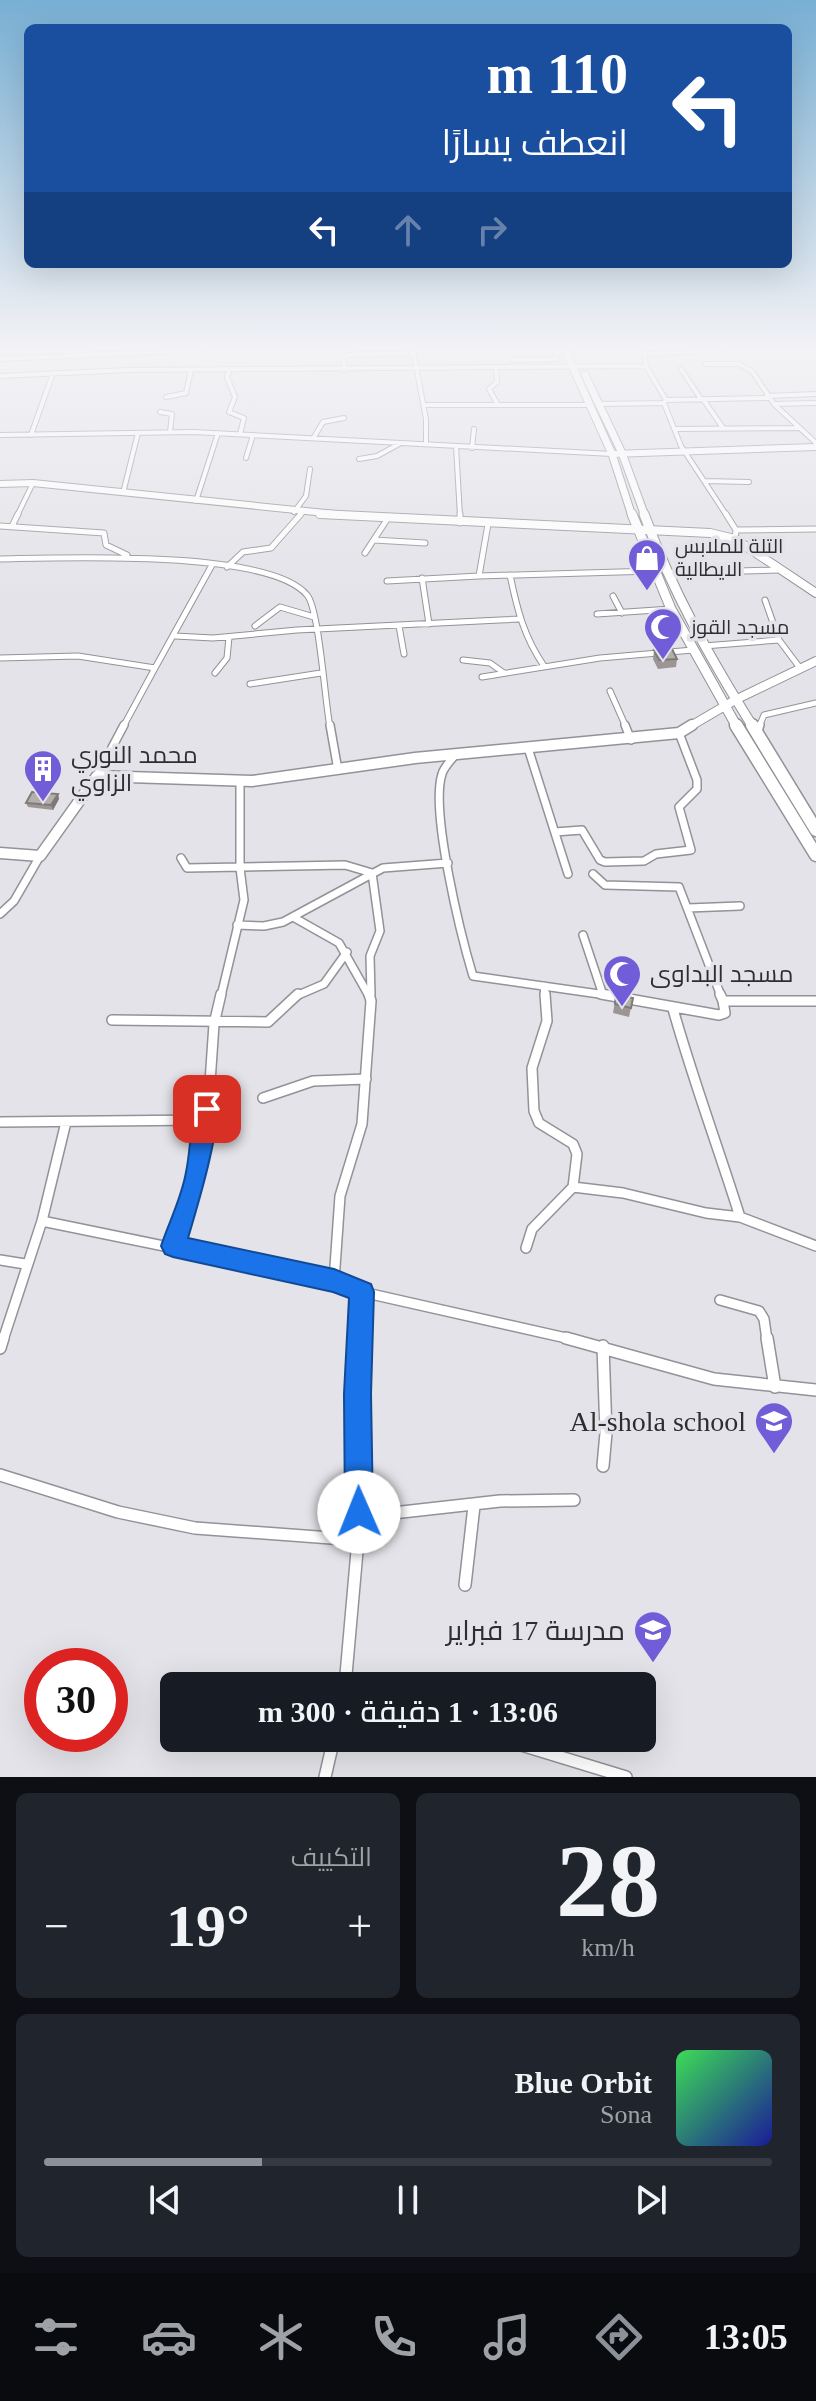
<!DOCTYPE html>
<html lang="ar">
<meta charset="utf-8">
<style>
body{margin:0;font-family:"Times New Roman",Cairo,serif;background:#20242c;color:#f1f3f6;direction:rtl;height:100vh;display:flex;flex-direction:column;font-size:30px;white-space:nowrap}
*{box-sizing:border-box;margin:0}
p{font-size:26px;color:#9ea1a6}
.icon{flex:none;width:44px;height:44px;fill:none;stroke:currentColor;stroke-width:2;stroke-linecap:round;stroke-linejoin:round}
.map{position:relative;height:1777px;overflow:hidden;direction:ltr}
.drawer{display:flex;flex-direction:column;gap:16px;padding:16px;background:#0d0f14;flex:1}
.drawer>*{flex:none}
.banner{position:absolute;left:24px;top:24px;width:768px;height:244px;border-radius:12px;box-shadow:0 8px 32px #0002;direction:rtl;background:#1a4fa0;color:#fff;overflow:hidden}
.speed{position:absolute;left:24px;top:1648px;display:flex;gap:16px;font-size:40px;font-weight:700;text-align:center}
.speed>*{display:grid;place-content:center;width:104px;height:104px;border-radius:50%;background:#171b24;box-shadow:0 8px 32px #0002;line-height:1}
.speed .limit{border:12px solid #d22;background:#fff;color:#111}
.pin{position:absolute;display:grid;place-items:center;width:68px;height:68px;color:#fff;margin:-34px;border-radius:16px;box-shadow:0 4px 12px #0006}
.me{position:absolute;width:88px;margin:-44px;rotate:359deg;stroke-linejoin:round;filter:drop-shadow(0 0 6px #0008)}
.turn{display:flex;align-items:center;gap:28px;height:168px;padding:0 32px;font-size:36px}
.turn .icon{width:104px;height:104px;stroke-width:2.5}
.turn b{display:block;font-size:56px;line-height:68px}
.lanes{display:flex;align-items:center;height:76px;padding:0 32px;background:#0003;justify-content:center;gap:40px;direction:ltr}
.lanes .off{opacity:.35}
.big{font-size:60px;font-weight:600;line-height:1.1}
.drawer .widget{flex:1;display:flex;flex-direction:column;justify-content:center;gap:12px;min-width:0;padding:0 28px;border-radius:12px;background:#20242c}
.drawer .dial{align-items:center;gap:0}
.dial b{font-size:104px;line-height:1}
.song{display:flex;align-items:center;gap:24px}
.cover{width:96px;height:96px;border-radius:12px;background:linear-gradient(135deg,hsl(130 70% 55%),hsl(240 70% 35%))}
.played{height:8px;border-radius:4px;background:linear-gradient(90deg,#8c9099 30%,#363941 30%)}
.keys{display:flex;justify-content:space-around;direction:ltr}
.heat{display:flex;justify-content:space-between;align-items:center;font-size:44px;direction:ltr}
.drawer .tiles{flex:1;display:grid;gap:16px;grid-template-columns:1fr 1fr}
.widget:last-child{grid-column:span 2}
.trip{position:absolute;left:160px;top:1672px;width:496px;height:80px;border-radius:12px;background:#171b24;box-shadow:0 8px 32px #0002;font-weight:600;line-height:80px;text-align:center;direction:rtl}
.dock{display:flex;height:128px;justify-content:space-around;align-items:center;background:#090b0e;color:#9ea1a6}
.dock .icon{width:56px;height:56px}
.dock .on{color:#8c9099}
.dock b{font-size:36px;color:#f1f3f6}
.map>svg:first-child{display:block}
</style>
<div class="map">
<svg width="816" height="1777" viewBox="0 0 816 1777">
<rect width="100%" height="100%" fill="#e4e3e9"/>
<g fill="none" stroke-linecap="round" stroke-linejoin="round">
<g stroke="#929298" stroke-width="6">
<path id="street-far4" d="M413,350L426,419V444
M644,350L646,366L666,400L664,403L681,446L727,516
M645,354L723,350
M0,359L202,350
M513,360L557,359
M706,364H739L752,371L774,404L816,443
M496,369L497,382L489,389L498,405
M681,369L701,399
M344,370V357L349,355L413,353
M229,371L227,377L235,397L229,412L244,418L240,434
M0,376L128,370L646,366
M767,396L816,394
M166,397L186,393L191,370
M703,399L723,428
M666,400L768,398
M599,404L664,403
M774,404L816,403
M426,405H589
M160,412L172,414L170,432
M676,429L799,428
M0,435L194,432L612,454
M31,435L53,373
M314,437L323,422L344,418
M456,446L460,516
M472,448L474,429
M246,458L253,435
M359,459L377,456L399,444
M704,481L749,482
M123,493L138,433
M196,501L218,433
M294,512L306,496L310,469
M17,516L33,483
M299,516L302,513"/>
</g>
<g stroke="#929298" stroke-width="7">
<path id="street-far3" d="M460,514V523
M726,514L736,530L735,539
M488,524L479,576L653,571
M0,526L104,533L106,545L127,555
M12,526L18,514
M736,530L816,529
M374,540L425,543
M365,553L388,518
M0,559C61,558 269,549 307,595C319,608 325,702 330,727
M227,567L243,552L271,548L301,514
M666,573L778,570
M510,575C517,609 524,637 544,666
M422,578L429,624
M387,581L479,576
M613,596L622,613
M765,600L779,640L800,668
M597,614L671,609
M255,626L280,607L314,617
M399,626L404,654
M175,636L213,638L297,630L519,619
M704,646L779,640
M0,658L78,656L155,668L212,565
M463,660L490,663L504,673
M215,673L227,658L229,637
M482,677L600,658L693,650
M250,684L321,673
M610,691L626,727
M123,727L155,668
M759,727L764,715L816,703"/>
</g>
<g stroke="#929298" stroke-width="10">
<path id="street-far2" d="M330,725L338,770
M625,725L631,740
M758,731L760,725
M528,748L568,874
M456,754C451,760 444,767 442,774C430,811 461,936 473,976L613,996
M97,776L124,725
M555,832L582,830L600,860L605,862L644,861L656,854L691,850L679,807L697,789V780L679,733
M181,858L187,868L345,865L372,873L380,931L370,956L371,994
M593,874L605,885L679,887L721,996
M688,908L740,906
M0,914L14,901L40,856
M293,917L339,943L369,996
M237,925L264,926L283,922L383,868L448,863
M583,935L603,995
M544,986L545,996
M221,996L244,900L240,868V781
M296,996L324,984L347,952"/>
</g>
<g stroke="#929298" stroke-width="12">
<path id="street-far1" d="M545,994L547,1021L532,1068L534,1111L539,1123L573,1144L577,1154L573,1187
M601,994L719,1015L725,1013L723,1001H816
M720,994L723,1001
M673,1009C693,1080 718,1147 740,1217
M112,1020L268,1022L298,994
M263,1098L313,1081L366,1079
M0,1122L205,1120
M42,1221L334,1281L362,1292L575,1340
M173,1246L198,1172L209,1097L214,1024L221,994
M526,1248L532,1229L573,1187L623,1193L706,1213L740,1217L816,1246
M0,1260L25,1264
M334,1281L340,1196L362,1124L371,1001L369,994
M720,1300L759,1311L764,1319L767,1340
M3,1340L42,1221L66,1122
M359,1340L362,1292"/>
</g>
<g stroke="#929298" stroke-width="14">
<path id="street" d="M566,1338L714,1379L816,1390
M767,1338L775,1387
M603,1346L606,1433L603,1466
M0,1348L3,1338
M0,1475L118,1512L195,1528L358,1540
M359,1512L393,1513L500,1501L574,1500
M465,1585L474,1506
M188,1684L249,1686
M345,1686L358,1540L360,1338
M498,1738L626,1777
M325,1777L334,1738"/>
</g>
<g stroke="#929298" stroke-width="8">
<path id="secondary-far2" d="M612,454L816,447
M0,484L33,483L355,516"/>
</g>
<g stroke="#929298" stroke-width="10">
<path id="secondary-far1" d="M320,514L710,533L735,539L816,593
M689,727L735,700L816,661"/>
</g>
<g stroke="#929298" stroke-width="13">
<path id="secondary" d="M0,853L40,856L97,776L252,781L415,758L679,733L692,725"/>
</g>
<g stroke="#929298" stroke-width="9">
<path id="primary-far2" d="M565,350L612,454L632,516
M585,375L622,453L645,516"/>
</g>
<g stroke="#929298" stroke-width="11">
<path id="primary-far1" d="M632,514L671,609L737,727
M644,514C672,591 710,658 753,727"/>
</g>
<g stroke="#929298" stroke-width="15">
<path id="primary" d="M736,725L816,855
M752,725L816,830"/>
</g>
<use href="#street-far4" stroke="#fff" stroke-width="4"/>
<use href="#street-far3" stroke="#fff" stroke-width="5"/>
<use href="#street-far2" stroke="#fff" stroke-width="7"/>
<use href="#street-far1" stroke="#fff" stroke-width="9"/>
<use href="#street" stroke="#fff" stroke-width="11"/>
<use href="#secondary-far2" stroke="#fff" stroke-width="6"/>
<use href="#secondary-far1" stroke="#fff" stroke-width="8"/>
<use href="#secondary" stroke="#fff" stroke-width="10"/>
<use href="#primary-far2" stroke="#fff" stroke-width="7"/>
<use href="#primary-far1" stroke="#fff" stroke-width="9"/>
<use href="#primary" stroke="#fff" stroke-width="12"/>
</g>
<path fill="#9b9694" d="M654,650L677,659L676,667L658,669L653,659Z
M58,794L59,799L53,810L28,807L26,803Z
M616,995L633,998L629,1017L613,1013Z"/>
<path fill="#7e7a78" d="M58,794L59,799L53,810L51,805Z"/>
<path fill="#b4aeac" stroke="#7e7a78" stroke-width="2" d="M672,649L677,659L659,660L654,650Z
M32,792L58,794L51,805L26,803Z
M616,995L633,998L631,1008L615,1004Z"/>
<linearGradient id="sky" x2="0" y2="1"><stop stop-color="#78afd4"/><stop offset="0.58" stop-color="#f3f2f5"/><stop offset="1" stop-color="#f3f2f5" stop-opacity="0"/></linearGradient>
<rect width="816" height="599" fill="url(#sky)"/>
<path fill="#1a73e8" stroke="#114b97" stroke-width="2" d="M207,1100L215,1102C224,1121 195,1214 188,1238L334,1269L371,1284L374,1292L371,1394L373,1512L369,1522L359,1526L349,1522L345,1512L344,1394L349,1298L333,1292L173,1257L165,1254L161,1246C169,1222 182,1197 186,1172C191,1149 189,1124 200,1102Z"/>
<defs>
<g id="shop-pin" transform="scale(2)"><path d="M0 17L-7.5 6A9.5 9.5 0 1 1 7.5 6Z" fill="#725dd8" stroke="#e4e3e9"/><path d="M-5-2.5h2.3a2.7 3.5 0 0 1 5.4 0H5L5.5 6h-11ZM-1.5-2.5h3a1.5 2.3 0 0 0-3 0Z" fill="#fff"/></g>
<g id="mosque-pin" transform="scale(2)"><path d="M0 17L-7.5 6A9.5 9.5 0 1 1 7.5 6Z" fill="#725dd8" stroke="#e4e3e9"/><path d="M3.5-4.9A6 6 0 1 0 3.5 4.9A5 5 0 1 1 3.5-4.9Z" fill="#fff"/></g>
<g id="building-pin" transform="scale(2)"><path d="M0 17L-7.5 6A9.5 9.5 0 1 1 7.5 6Z" fill="#725dd8" stroke="#e4e3e9"/><path d="M-4-6H4V6H1V3H-1V6H-4ZM-2.5-4.3h1.7v1.8h-1.7ZM.8-4.3h1.7v1.8H.8ZM-2.5-1h1.7V.8h-1.7ZM.8-1h1.7V.8H.8Z" fill="#fff"/></g>
<g id="school-pin" transform="scale(2)"><path d="M0 17L-7.5 6A9.5 9.5 0 1 1 7.5 6Z" fill="#725dd8" stroke="#e4e3e9"/><path d="M0-5L7-2L0 1L-7-2ZM-4 1L0 2.5L4 1V4Q0 6-4 4Z" fill="#fff"/></g>
</defs>
<g fill-rule="evenodd">
<use href="#shop-pin" x="647" y="558"/>
<use href="#mosque-pin" x="663" y="627"/>
<use href="#building-pin" x="43" y="769"/>
<use href="#mosque-pin" x="622" y="974"/>
<use href="#school-pin" x="774" y="1421"/>
<use href="#school-pin" x="653" y="1630"/>
</g>
<g text-anchor="middle" stroke-width="7" stroke-linejoin="round" paint-order="stroke">
<g font-size="20" fill="#2e2e31" stroke="#e4e3e9" text-anchor="start">
<text x="675" y="553">التلة للملابس<tspan x="675" dy="23">الايطالية</tspan></text>
<text x="691" y="634">مسجد القوز</text>
</g>
<g font-size="24" fill="#2e2e31" stroke="#e4e3e9" text-anchor="start">
<text x="71" y="763">محمد النوري<tspan x="71" dy="28">الزاوي</tspan></text>
<text x="650" y="982">مسجد البداوى</text>
</g>
<g font-size="28" fill="#2e2e31" stroke="#e4e3e9" text-anchor="end">
<text x="746" y="1431">Al-shola school</text>
<text x="625" y="1640">مدرسة 17 فبراير</text>
</g>
</g>
</svg>
<div class="speed"><div class="limit">30</div></div>
<div class="pin" style="left:207px;top:1109px;background:#d93025"><svg class="icon" aria-label="arrive" viewBox="0 0 24 24"><path d="M6 21V4h12l-3 4 3 4H6"/></svg></div>
<svg class="me" style="left:359px;top:1512px" viewBox="-20 -20 40 40"><circle r="19" fill="#fff"/><path d="M0-13L10 11 0 6-10 11z" fill="#1a73e8"/></svg>
<div class="trip">13:06 · 1 دقيقة · 300 m</div>
<div class="banner">
<div class="turn"><svg class="icon" aria-label="left" viewBox="0 0 24 24"><path d="M17 20v-9H6M10 6l-5 5 5 5"/></svg><div><b>110 m</b>انعطف يسارًا</div></div>
<div class="lanes"><svg class="icon" aria-label="left" viewBox="0 0 24 24"><path d="M17 20v-9H6M10 6l-5 5 5 5"/></svg><svg class="icon off" aria-label="ahead" viewBox="0 0 24 24"><path d="M12 20V5M6 11l6-6 6 6"/></svg><svg class="icon off" aria-label="right" viewBox="0 0 24 24"><path d="M7 20v-9h11M14 6l5 5-5 5"/></svg></div>
</div>
</div>
<section class="drawer">
<div class="tiles">
<div class="widget dial"><b>28</b><p>km/h</p></div>
<div class="widget"><p>التكييف</p>
<div class="heat"><a>−</a><b class="big">19°</b><a>+</a></div>
</div>
<div class="widget">
<div class="song"><i class="cover"></i><div><b>Blue Orbit</b><p>Sona</p></div></div>
<div class="played"></div>
<div class="keys"><svg class="icon" aria-label="previous" viewBox="0 0 24 24"><path d="M18 5L8 12l10 7zM5 5v14"/></svg><svg class="icon" aria-label="pause" viewBox="0 0 24 24"><path d="M8 5v14M16 5v14"/></svg><svg class="icon" aria-label="next" viewBox="0 0 24 24"><path d="M6 5l10 7-10 7zM19 5v14"/></svg></div>
</div>
</div>
</section>
<nav class="dock">
<b>13:05</b>
<svg class="icon on" aria-label="directions" viewBox="0 0 24 24"><path d="M12 3l9 9-9 9-9-9zM9 14v-3h6M13 9l2 2-2 2"/></svg>
<svg class="icon" aria-label="music" viewBox="0 0 24 24"><path d="M9 18V5l10-2v13"/><circle cx="6" cy="18" r="3"/><circle cx="16" cy="16" r="3"/></svg>
<svg class="icon" aria-label="phone" viewBox="0 0 24 24"><path d="M5 4h4l2 5-3 2q2 4 5 5l2-3 5 2v4C11 20 4 13 5 4z"/></svg>
<svg class="icon" aria-label="climate" viewBox="0 0 24 24"><path d="M12 3v18M4 7l16 10M4 17L20 7"/></svg>
<svg class="icon" aria-label="car" viewBox="0 0 24 24"><path d="M5 17H2v-5l4-1 3-4h7l3 4 3 1v5h-3M9 17h6M6 11h13"/><circle cx="7" cy="17" r="2"/><circle cx="17" cy="17" r="2"/></svg>
<svg class="icon" aria-label="filters" viewBox="0 0 24 24"><path d="M4 7h16M4 17h16"/><circle cx="9" cy="7" r="2"/><circle cx="15" cy="17" r="2"/></svg>
</nav>
